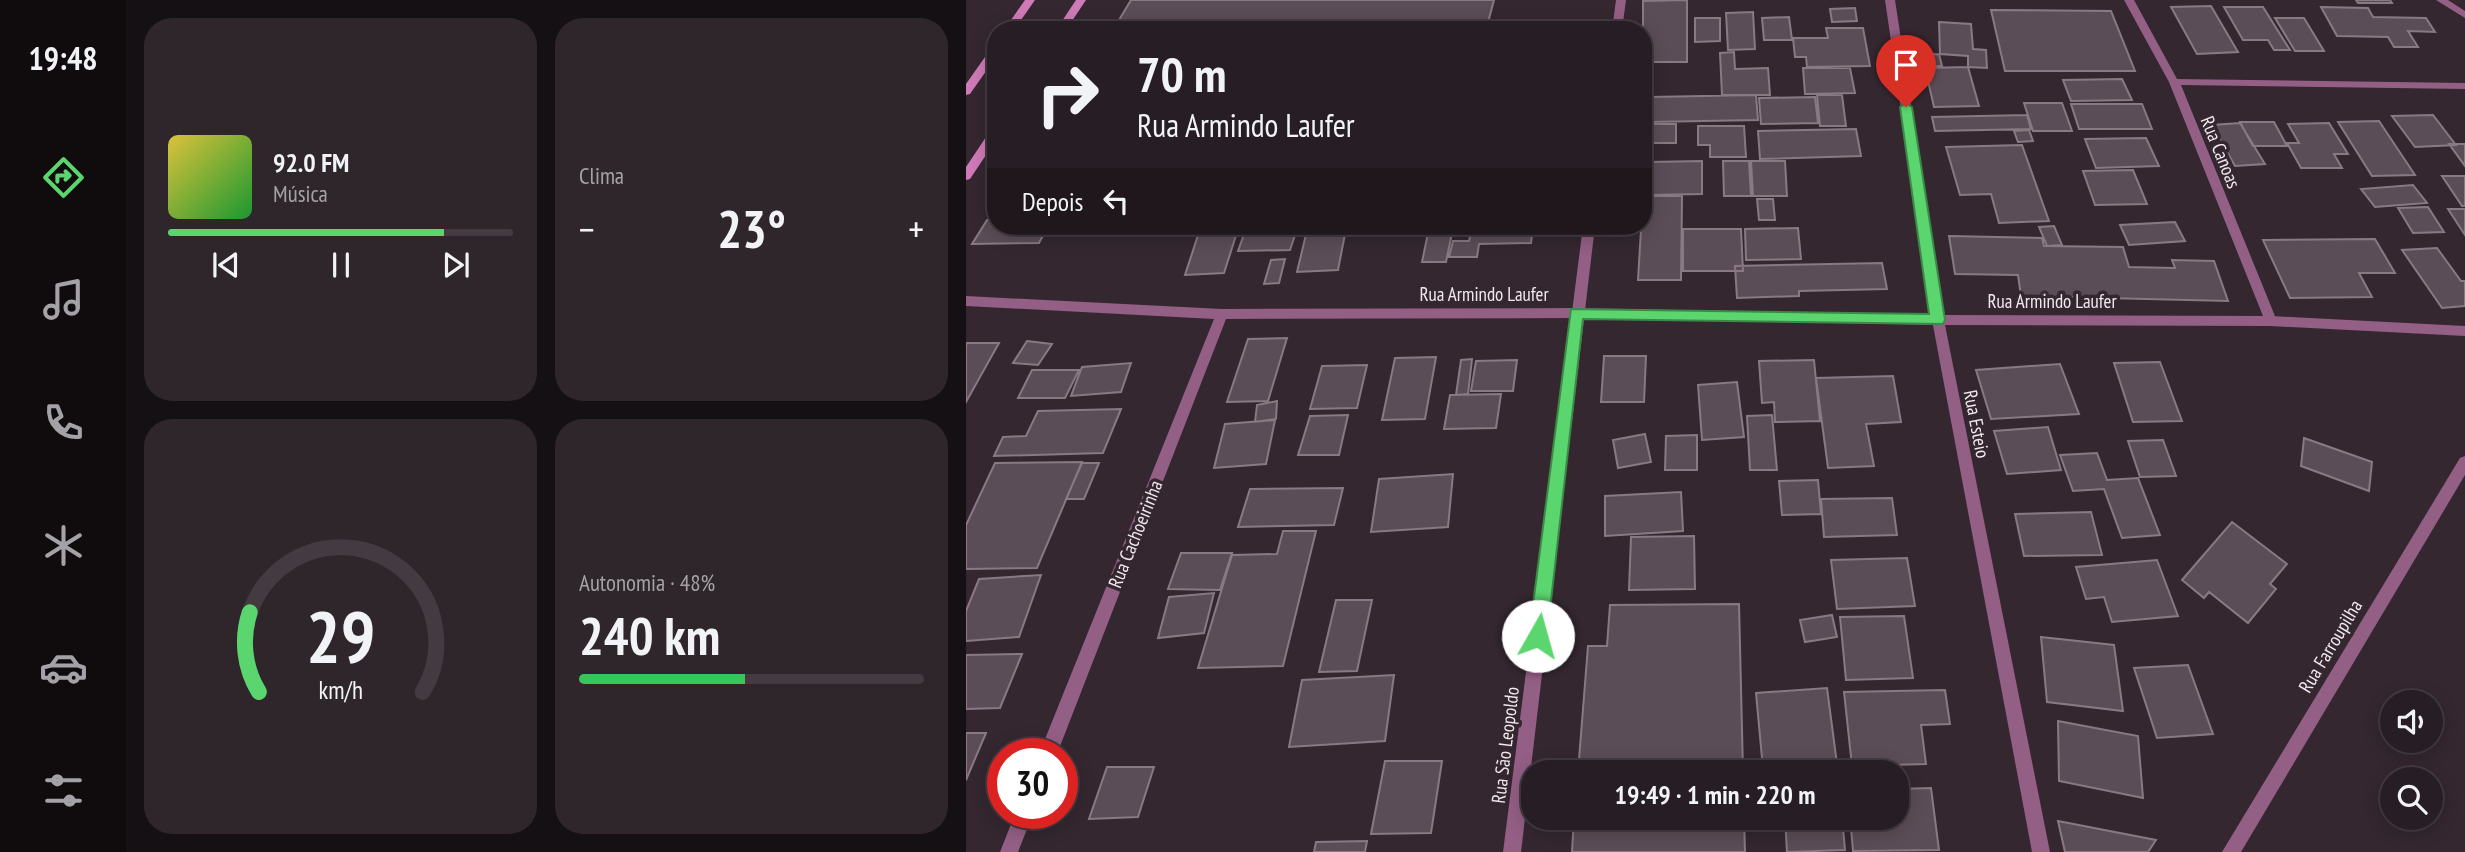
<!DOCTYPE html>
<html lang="pt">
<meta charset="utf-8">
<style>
body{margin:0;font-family:"PT Sans Narrow",sans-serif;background:#2f262c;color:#f1f3f6;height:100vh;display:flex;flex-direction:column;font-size:26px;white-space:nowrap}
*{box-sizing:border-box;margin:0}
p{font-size:23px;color:#a4a2a6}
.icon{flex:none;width:38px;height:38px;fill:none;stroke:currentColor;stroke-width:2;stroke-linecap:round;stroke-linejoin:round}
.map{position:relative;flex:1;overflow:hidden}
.drawer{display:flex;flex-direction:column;gap:18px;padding:18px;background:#151014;width:840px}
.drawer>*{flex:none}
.top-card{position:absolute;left:21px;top:21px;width:665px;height:214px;border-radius:28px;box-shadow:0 4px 18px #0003,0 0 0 2px #433b41;background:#271d24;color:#f1f3f6;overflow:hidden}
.controls{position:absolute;left:1414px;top:690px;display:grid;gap:14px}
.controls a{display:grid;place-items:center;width:63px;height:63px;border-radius:50%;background:#271d24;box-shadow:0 4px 18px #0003,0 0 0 2px #433b41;font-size:35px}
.speed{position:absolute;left:21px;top:738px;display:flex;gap:14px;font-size:35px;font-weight:700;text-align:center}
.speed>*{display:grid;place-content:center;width:91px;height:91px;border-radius:50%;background:#271d24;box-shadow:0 4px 18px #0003,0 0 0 2px #433b41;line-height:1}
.speed .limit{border:10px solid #d22;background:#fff;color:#111}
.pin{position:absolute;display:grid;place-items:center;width:60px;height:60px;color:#fff;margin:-72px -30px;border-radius:50% 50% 50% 0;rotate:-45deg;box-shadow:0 0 7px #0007}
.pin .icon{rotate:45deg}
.me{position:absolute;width:77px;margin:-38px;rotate:7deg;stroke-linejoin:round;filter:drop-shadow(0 0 5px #0008)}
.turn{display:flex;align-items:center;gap:24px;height:147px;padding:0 35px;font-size:32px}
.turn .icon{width:91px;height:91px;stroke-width:2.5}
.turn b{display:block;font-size:49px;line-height:60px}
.then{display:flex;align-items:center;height:66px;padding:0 35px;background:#0003;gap:14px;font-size:26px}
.big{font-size:52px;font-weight:600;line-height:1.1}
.drawer .tile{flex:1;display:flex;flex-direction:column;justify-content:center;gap:10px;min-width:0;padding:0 24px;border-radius:28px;background:#2f262c}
.drawer .dial{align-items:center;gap:0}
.dial svg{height:182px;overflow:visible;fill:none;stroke:#433b41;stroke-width:7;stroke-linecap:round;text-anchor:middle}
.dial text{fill:#f1f3f6;stroke:none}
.song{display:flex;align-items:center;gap:21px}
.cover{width:84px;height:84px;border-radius:10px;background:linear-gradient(135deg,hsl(50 70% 55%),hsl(130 70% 35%))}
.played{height:7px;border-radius:4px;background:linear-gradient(90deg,#5bd56e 80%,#433b41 80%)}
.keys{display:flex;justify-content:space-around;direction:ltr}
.heat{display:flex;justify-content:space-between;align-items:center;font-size:38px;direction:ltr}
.charge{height:10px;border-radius:5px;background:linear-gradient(90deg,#34c759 48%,#433b41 0)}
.drawer .tiles{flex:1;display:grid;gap:18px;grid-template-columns:repeat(2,1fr)}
.trip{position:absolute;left:555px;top:760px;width:388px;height:70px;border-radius:28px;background:#271d24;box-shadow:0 4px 18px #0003,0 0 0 2px #433b41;font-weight:600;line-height:70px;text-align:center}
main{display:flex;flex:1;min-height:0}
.menu{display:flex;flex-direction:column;width:126px;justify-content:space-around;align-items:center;background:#100c0e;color:#a4a2a6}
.menu .icon{width:49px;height:49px}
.menu .on{color:#5bd56e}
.menu b{font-size:32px;color:#f1f3f6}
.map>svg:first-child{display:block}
</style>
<main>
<nav class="menu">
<b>19:48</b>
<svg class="icon on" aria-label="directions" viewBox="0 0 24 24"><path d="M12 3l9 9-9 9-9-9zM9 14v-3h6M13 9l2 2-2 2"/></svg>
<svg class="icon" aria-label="music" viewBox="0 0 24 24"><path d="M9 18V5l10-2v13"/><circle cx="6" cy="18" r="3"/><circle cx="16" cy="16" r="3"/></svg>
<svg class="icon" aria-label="phone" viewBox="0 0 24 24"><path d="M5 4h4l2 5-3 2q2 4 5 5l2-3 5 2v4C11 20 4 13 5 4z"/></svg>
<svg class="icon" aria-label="climate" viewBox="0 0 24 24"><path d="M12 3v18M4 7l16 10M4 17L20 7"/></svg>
<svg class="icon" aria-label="car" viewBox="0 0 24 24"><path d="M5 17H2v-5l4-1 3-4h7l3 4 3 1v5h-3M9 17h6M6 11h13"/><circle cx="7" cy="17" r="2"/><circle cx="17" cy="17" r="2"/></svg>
<svg class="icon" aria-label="filters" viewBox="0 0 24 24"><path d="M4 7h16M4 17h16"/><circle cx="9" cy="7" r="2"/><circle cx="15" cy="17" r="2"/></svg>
</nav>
<section class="drawer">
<div class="tiles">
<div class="tile">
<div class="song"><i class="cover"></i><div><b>92.0 FM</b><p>Música</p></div></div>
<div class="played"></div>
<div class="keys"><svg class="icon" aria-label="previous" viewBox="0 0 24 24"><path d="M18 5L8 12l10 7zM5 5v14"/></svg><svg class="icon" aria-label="pause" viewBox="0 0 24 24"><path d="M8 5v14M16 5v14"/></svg><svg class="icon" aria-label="next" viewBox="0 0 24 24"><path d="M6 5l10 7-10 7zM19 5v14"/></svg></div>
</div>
<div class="tile"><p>Clima</p>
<div class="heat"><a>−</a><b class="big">23°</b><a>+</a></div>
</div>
<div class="tile dial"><svg viewBox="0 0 100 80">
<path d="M14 69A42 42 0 1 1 86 69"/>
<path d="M14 69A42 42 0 0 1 10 34" stroke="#5bd56e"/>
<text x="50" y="56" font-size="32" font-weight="700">29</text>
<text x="50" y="72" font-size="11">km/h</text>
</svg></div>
<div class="tile"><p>Autonomia · 48%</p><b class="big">240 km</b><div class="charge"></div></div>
</div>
</section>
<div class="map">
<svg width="1499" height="852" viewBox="0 0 1499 852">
<rect width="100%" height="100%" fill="#342730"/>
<path fill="#5b4d57" stroke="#887983" stroke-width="2" d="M165,0H528L520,30H147Z
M721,0V62H677V1Z
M1390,0H1424L1426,3H1392Z
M1245,6L1272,52L1231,54L1205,7Z
M1258,7H1297L1324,50H1308L1302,40H1277Z
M1355,7L1402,8L1407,17L1460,18L1469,32L1442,31L1452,47H1428L1422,37L1371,36Z
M889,8L891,21L866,22L864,9Z
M1025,10L1145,11L1169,71H1039Z
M787,12L789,49L762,50L760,13Z
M823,17L826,40H798L796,18Z
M729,18H754V41L729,42Z
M1309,18H1338L1358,51H1329Z
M973,22L1005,24L1007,49L1020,50L1021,68L1002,67V56L974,54Z
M860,28H897L904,66L841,67L840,57H829L827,38H862Z
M768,52L769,69L802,68L804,95H756L754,53Z
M973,54L976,66H950L947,55Z
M1002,67L1013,106L968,107L959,68Z
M837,68H884L889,93L839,94Z
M1156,79L1166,100L1105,101L1097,80Z
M790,95L792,120L684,122V97Z
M851,95H876L880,126H854Z
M849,97L852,123L795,124L793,98Z
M1058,103H1096L1106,131H1067Z
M1105,104H1176L1186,129H1113Z
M1061,115L1065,129L969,131L966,117Z
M1467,115L1490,145L1449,147L1426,116Z
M1413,121L1449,175L1406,176L1372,122Z
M1274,122H1308L1321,146H1287Z
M1274,123L1299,164L1269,166L1246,125Z
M1363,123L1382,154H1368L1376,168H1335L1321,143H1333L1322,124Z
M687,124H710V143H686Z
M684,125L685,142L677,143V126Z
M732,126H778L780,157H744V145H732Z
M890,129L895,156L794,159L792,131Z
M1063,130L1067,141L1052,142L1048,131Z
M1180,138L1193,166L1130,168L1119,139Z
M1483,144H1499V166Z
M1056,145L1083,221L1033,223L1025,194L994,195L980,147Z
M736,161V194L681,195L682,162Z
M757,161H783L785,196H758Z
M785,161H819L821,196H787Z
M1167,170L1181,204L1129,205L1117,171Z
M1476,176H1499V206H1496Z
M1447,185L1461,203L1409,207L1395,189Z
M677,196H716L715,280H672Z
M791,199H807L809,220H793Z
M1462,207L1478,232L1447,233L1432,208Z
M1482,209H1499V235Z
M21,220H30V226H82L73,243L6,244Z
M1209,222L1219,241L1163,245L1154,225Z
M235,226H273L258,273L219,275Z
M281,226H332L324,250L272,251Z
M342,226H367L365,235L379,234L372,270L331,272Z
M506,226H567L565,243L513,244L511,257H483L487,241H503Z
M1088,226L1096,245L1081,246L1073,227Z
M832,228L835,259L780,260L779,229Z
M717,229H775L777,271H717Z
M462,233H486L480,262H456Z
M983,236L1076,238L1078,246L1157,247L1163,267L1209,268L1206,260L1248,261L1262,301L1055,296L1052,275L989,274Z
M1409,239L1429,273H1393L1406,297L1324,298L1297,240Z
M1471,248L1495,281H1499V306L1476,308L1436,250Z
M319,259L313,283L298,284L305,260Z
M916,263L921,289L833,291V296L771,298L769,266Z
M321,338L302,401L261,402L282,339Z
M61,341L86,344L72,365L47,363Z
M1,343H33L0,402V345Z
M638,356H680L678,402H635Z
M470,357L459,419L416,420L429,358Z
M506,359L502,394L490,395L495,360Z
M551,360L547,391H505L510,361Z
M848,360L854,421L809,422L808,402L796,403L793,361Z
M1194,362L1216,421L1167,422L1148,363Z
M165,363L155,392L105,396L116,367Z
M1094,364L1113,414L1025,419L1010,370Z
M401,365L391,408L344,409L356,366Z
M66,370H113L99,398H52Z
M927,376L935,422L900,424L908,466L862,468L850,378Z
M771,382L778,437L736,440L732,385Z
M535,394L530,428L478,429L484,395Z
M311,401L310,419L289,422L291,405Z
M155,409L137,453L28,456L37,437L60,436L72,411Z
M382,415L373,455H332L344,416Z
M806,415L811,470H784L781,416Z
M309,420L300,464L248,468L259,424Z
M1082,427L1095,470L1041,474L1028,431Z
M679,434L685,462L652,468L647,440Z
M731,435V470H699L700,436Z
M1338,438L1406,462L1403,491L1335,466Z
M1197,440L1210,476L1174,477L1162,441Z
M1131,453L1141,480L1172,478L1194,535L1156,538L1138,489L1107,491L1094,455Z
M116,462L71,568L0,569V525L29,463Z
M116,463H133L118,499H100Z
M487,474L482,527L405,532L413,479Z
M852,480L855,514L816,515L813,481Z
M377,488L368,525L272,527L284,489Z
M715,492L717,531L639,536V496Z
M926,498L931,535L858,537L855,499Z
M1125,512L1136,555L1058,556L1049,514Z
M1266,522L1321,564L1304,584L1310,589L1282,623L1243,592L1238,598L1216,580Z
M317,531H350L317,666L232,668L266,555L311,554Z
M728,536L729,589L663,590L665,537Z
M215,553H266L254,590L202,589Z
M941,558L949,606L871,609L865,560Z
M1191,560L1212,616L1146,622L1138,597L1120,599L1110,567Z
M75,575L53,637L0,641V611L13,579Z
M248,593L238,633L192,638L203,597Z
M370,600H406L391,671L353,672Z
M773,604L777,772H612L622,646H641L644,605Z
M866,615L871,637L839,642L834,620Z
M938,616L947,678L880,680L874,617Z
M1075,637L1148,645L1157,711L1081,702Z
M56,654L34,708L0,709V655Z
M1222,665L1247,734L1191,738L1168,668Z
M428,675L419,741L323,747L336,680Z
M861,688L871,764L797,769L790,693Z
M979,690L984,724L955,725L960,764L886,766L878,692Z
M1092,721L1172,736L1177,798L1093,781Z
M0,733H20L0,780Z
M419,761H476L465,833L405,834Z
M141,767H188L172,817L123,819Z
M965,788L973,850L887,851L884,817H931V789Z
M608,817H778L779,852H606Z
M819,817H876L879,850L821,852Z
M1092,821L1190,840L1182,852H1099Z
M401,841L399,852H348L350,842Z"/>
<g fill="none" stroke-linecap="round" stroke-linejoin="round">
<path fill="#935f84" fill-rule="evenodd" d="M650,0H660L656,30H646Z
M919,0H929L978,320L1084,852H1066L966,320Z
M1158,0H1168L1211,79L1499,83V89L1215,85L1311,321L1310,325L1305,326L1299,321L1203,82Z
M617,226H629L555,852H537Z"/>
<path fill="#935f84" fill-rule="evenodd" d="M1470,0H1482L1499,11V18Z
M0,296L256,309L610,308L972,315L1305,316L1499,326V336L1305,326L972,325L610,318L260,319L91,754H73L248,319L0,306Z
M1499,456V475L1275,852H1256L1494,458Z
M49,814H67L52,852H34Z"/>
<path fill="#ce7ab7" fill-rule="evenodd" d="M59,0H69L48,30H38Z
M110,0H120L100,30H90Z
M30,46V57L4,94L0,95V84L26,47Z
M30,127V140L4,179L0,180V167L26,128Z"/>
</g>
<path fill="#5bd56e" stroke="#3b8a48" stroke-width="2" d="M940,103L946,107L979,320L977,324L617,319L581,636L578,643L572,646L565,643L563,636L605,309L963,314L934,107Z"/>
<g text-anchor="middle" stroke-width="7" stroke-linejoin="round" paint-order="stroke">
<g font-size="19" fill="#f1e8ee" stroke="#342730">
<text transform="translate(1255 152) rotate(68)" y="7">Rua Canoas</text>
<text x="518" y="301">Rua Armindo Laufer</text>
<text x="1086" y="308">Rua Armindo Laufer</text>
<text transform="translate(1011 424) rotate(79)" y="7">Rua Esteio</text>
<text transform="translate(169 534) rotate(-68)" y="7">Rua Cachoeirinha</text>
<text transform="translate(1364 646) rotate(-59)" y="7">Rua Farroupilha</text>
<text transform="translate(539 745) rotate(-83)" y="7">Rua São Leopoldo</text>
</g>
</g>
</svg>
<div class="controls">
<a><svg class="icon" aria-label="sound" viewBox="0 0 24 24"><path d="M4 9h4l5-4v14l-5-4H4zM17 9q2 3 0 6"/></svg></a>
<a><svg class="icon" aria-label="search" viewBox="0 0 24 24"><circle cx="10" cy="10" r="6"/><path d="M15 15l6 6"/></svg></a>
</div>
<div class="speed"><div class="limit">30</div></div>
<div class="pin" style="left:940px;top:107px;background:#d93025"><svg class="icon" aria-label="arrive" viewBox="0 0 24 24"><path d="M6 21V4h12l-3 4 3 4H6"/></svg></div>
<svg class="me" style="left:572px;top:636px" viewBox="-20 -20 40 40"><circle r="19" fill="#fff"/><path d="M0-13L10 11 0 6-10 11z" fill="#5bd56e"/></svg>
<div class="trip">19:49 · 1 min · 220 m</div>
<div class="top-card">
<div class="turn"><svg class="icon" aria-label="right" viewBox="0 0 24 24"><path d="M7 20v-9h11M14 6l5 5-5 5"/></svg><div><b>70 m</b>Rua Armindo Laufer</div></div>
<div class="then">Depois<svg class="icon" aria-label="left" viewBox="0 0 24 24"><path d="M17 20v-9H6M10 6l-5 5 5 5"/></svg></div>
</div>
</div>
</main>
